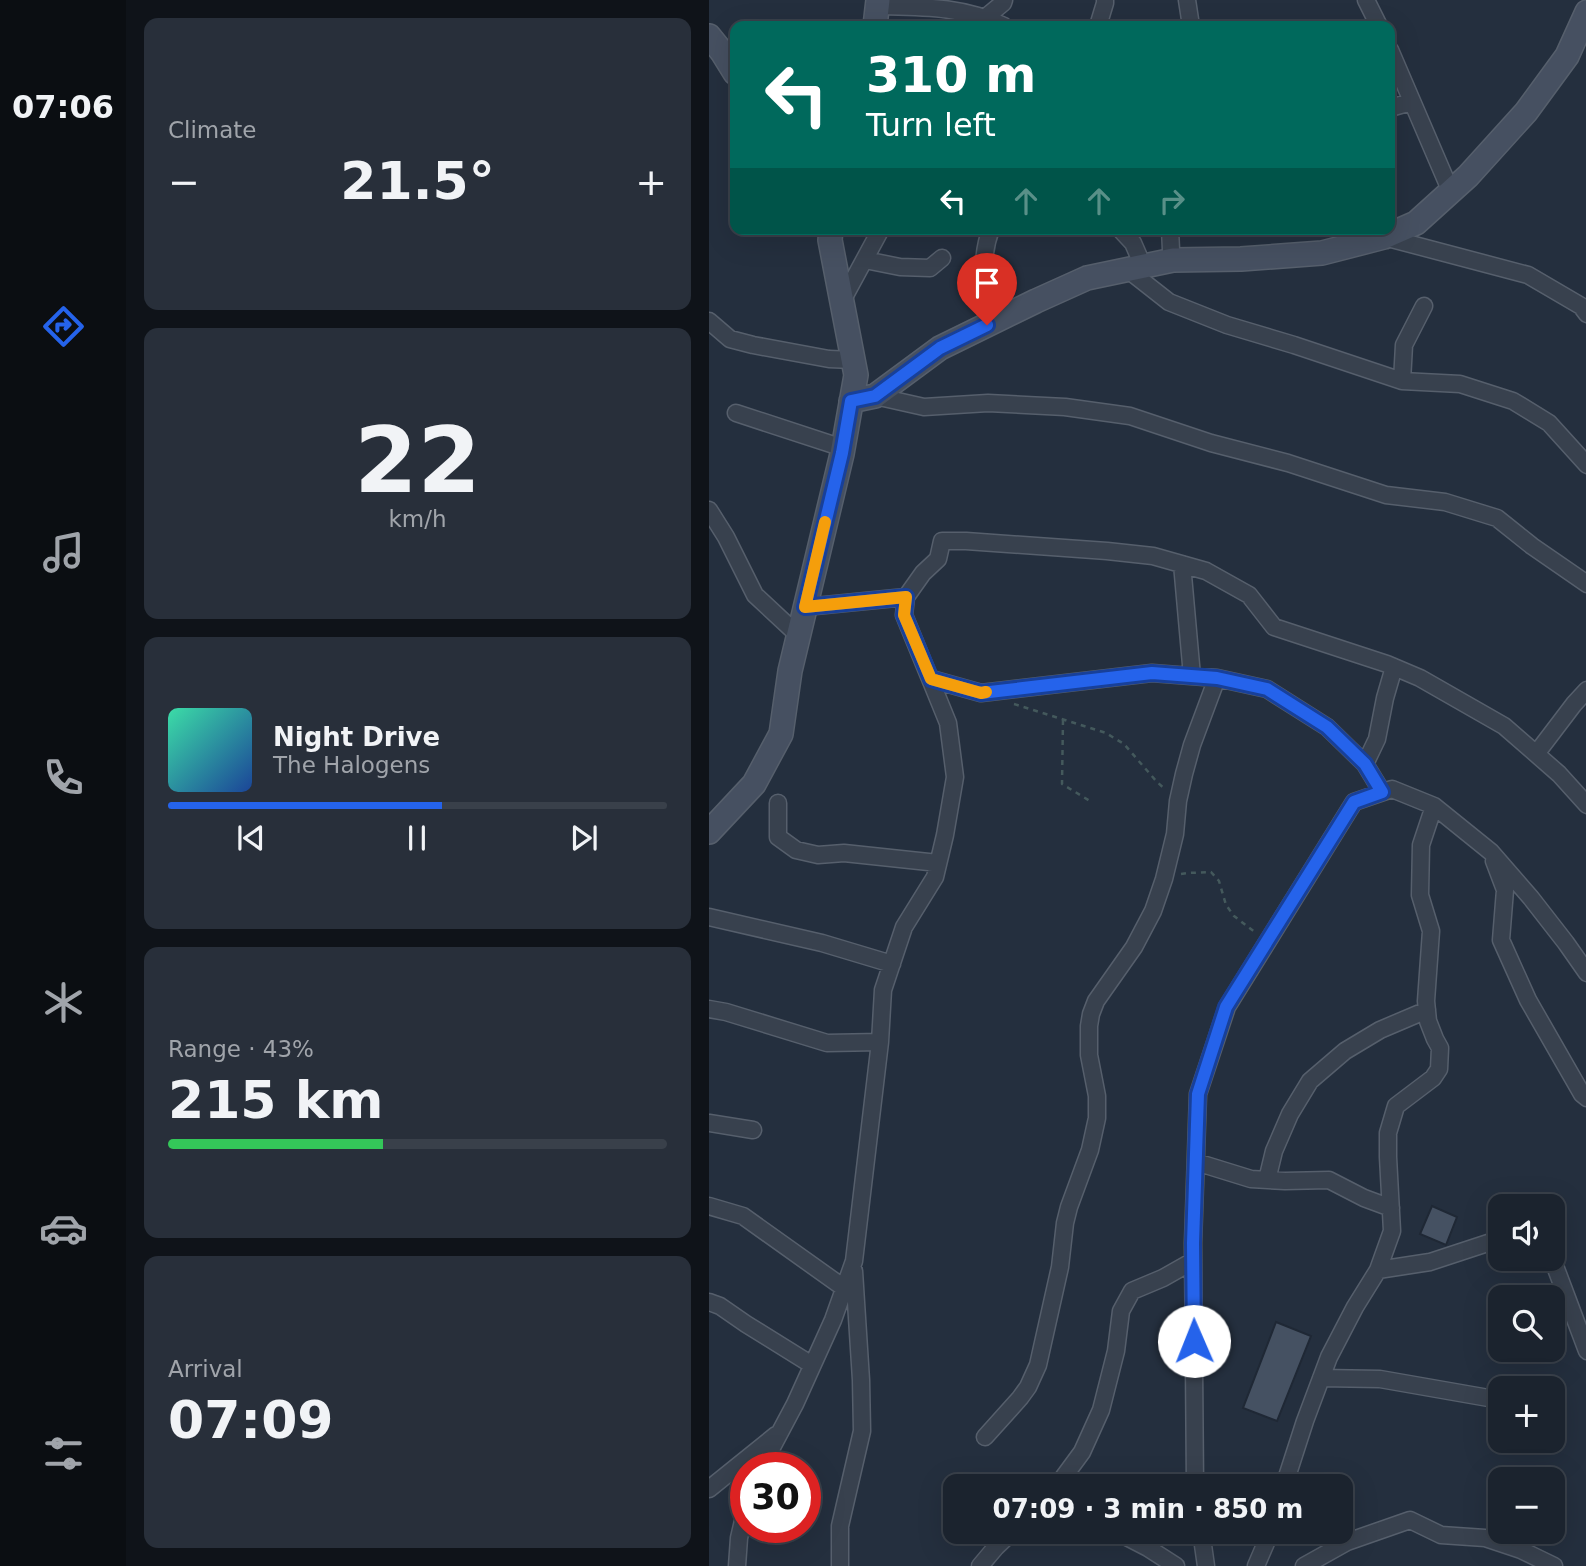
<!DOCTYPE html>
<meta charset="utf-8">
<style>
body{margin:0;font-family:"DejaVu Sans",sans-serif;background:#282f3a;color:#f1f3f6;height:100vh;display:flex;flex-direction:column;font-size:26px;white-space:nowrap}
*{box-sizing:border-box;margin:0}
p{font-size:23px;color:#a0a4aa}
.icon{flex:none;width:38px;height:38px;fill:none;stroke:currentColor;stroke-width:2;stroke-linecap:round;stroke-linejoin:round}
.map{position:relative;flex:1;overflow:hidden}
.panel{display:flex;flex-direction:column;gap:18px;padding:18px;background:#0f1319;width:583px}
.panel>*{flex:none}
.top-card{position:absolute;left:21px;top:21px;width:665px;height:214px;border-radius:14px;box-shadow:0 7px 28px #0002,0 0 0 2px #39404a;background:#00695c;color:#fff;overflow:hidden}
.buttons{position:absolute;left:779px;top:1194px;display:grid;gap:14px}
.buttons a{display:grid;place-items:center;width:77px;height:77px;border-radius:14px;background:#1b232e;box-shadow:0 7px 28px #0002,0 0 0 2px #39404a;font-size:35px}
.speed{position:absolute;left:21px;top:1452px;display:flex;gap:14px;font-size:35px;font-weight:700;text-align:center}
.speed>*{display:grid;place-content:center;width:91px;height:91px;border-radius:50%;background:#1b232e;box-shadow:0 7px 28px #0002,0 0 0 2px #39404a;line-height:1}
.speed .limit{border:10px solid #d22;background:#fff;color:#111}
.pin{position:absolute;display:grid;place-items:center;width:60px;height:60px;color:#fff;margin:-72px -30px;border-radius:50% 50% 50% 0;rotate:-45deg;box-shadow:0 0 7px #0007}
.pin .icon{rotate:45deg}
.me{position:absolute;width:77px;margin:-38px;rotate:359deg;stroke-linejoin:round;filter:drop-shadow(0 0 5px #0008)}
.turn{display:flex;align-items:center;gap:24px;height:147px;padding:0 21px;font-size:32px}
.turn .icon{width:91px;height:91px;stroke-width:2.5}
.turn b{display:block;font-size:49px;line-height:60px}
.lanes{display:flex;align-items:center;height:66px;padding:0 21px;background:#0003;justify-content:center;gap:35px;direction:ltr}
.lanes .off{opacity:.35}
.big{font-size:52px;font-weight:600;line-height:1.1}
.panel .tile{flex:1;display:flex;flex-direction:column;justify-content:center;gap:10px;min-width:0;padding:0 24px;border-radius:14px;background:#282f3a}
.panel .dial{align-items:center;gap:0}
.dial b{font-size:91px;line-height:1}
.song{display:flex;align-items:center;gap:21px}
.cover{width:84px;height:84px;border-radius:10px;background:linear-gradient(135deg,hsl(160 70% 55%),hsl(220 70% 35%))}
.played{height:7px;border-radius:4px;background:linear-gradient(90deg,#2563eb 55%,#39404a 55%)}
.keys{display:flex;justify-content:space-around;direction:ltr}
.heat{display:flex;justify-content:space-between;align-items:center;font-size:38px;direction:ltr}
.charge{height:10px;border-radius:5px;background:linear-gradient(90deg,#34c759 43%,#39404a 0)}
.trip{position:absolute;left:234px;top:1474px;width:410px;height:70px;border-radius:14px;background:#1b232e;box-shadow:0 7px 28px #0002,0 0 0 2px #39404a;font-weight:600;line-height:70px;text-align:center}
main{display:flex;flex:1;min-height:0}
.menu{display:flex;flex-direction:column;width:126px;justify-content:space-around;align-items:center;background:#0b0e12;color:#a0a4aa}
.menu .icon{width:49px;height:49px}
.menu .active{color:#2563eb}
.menu b{font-size:32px;color:#f1f3f6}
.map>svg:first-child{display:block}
</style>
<main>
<nav class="menu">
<b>07:06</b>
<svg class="icon active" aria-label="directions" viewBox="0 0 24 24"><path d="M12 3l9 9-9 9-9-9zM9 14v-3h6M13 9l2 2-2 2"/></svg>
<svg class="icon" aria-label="music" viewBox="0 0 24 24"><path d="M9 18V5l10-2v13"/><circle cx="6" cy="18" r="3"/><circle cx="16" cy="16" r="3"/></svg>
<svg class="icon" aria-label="phone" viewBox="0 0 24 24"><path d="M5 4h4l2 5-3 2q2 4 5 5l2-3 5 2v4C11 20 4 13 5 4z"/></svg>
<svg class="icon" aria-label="climate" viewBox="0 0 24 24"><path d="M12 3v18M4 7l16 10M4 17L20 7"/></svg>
<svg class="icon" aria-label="car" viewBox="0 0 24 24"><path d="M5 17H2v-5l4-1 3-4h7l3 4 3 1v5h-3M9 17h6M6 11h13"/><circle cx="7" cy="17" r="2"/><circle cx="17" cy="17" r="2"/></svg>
<svg class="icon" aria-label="filters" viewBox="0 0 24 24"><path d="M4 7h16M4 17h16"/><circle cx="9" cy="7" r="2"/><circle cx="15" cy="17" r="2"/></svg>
</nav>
<section class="panel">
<div class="tile"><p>Climate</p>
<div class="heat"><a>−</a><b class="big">21.5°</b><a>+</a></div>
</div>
<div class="tile dial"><b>22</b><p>km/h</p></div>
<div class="tile">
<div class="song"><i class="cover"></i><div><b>Night Drive</b><p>The Halogens</p></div></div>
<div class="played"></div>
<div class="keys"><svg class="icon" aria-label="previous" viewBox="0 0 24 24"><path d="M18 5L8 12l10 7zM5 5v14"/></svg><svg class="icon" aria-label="pause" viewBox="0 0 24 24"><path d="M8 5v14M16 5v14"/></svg><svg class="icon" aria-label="next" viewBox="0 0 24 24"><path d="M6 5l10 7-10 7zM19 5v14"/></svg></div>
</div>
<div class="tile"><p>Range · 43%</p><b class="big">215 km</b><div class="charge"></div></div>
<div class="tile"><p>Arrival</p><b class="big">07:09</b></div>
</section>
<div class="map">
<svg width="878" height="1566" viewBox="0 0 878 1566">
<rect width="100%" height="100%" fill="#242f3e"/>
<path fill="#455162" stroke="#1f2835" stroke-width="2" d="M723,1206L748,1217L737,1245L711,1234Z
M567,1322L602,1336L568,1421L534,1408Z"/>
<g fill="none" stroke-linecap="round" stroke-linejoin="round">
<g stroke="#565f6c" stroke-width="19">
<path id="street" d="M478,0L482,26
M657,0L670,26
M169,6C214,7 253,6 295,26
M277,17L294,3L295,0
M389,26L396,3V0
M681,50L742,192
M681,108L702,102
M411,229L424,243L434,266
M461,229L462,250L464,260
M675,237L819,275L872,306L878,314
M156,260L191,267L221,268L233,258
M418,269L460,302L518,325L585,345L693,381L751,384L804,401L840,423L878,465
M133,301L172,229
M0,321L21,339L44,345L120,359L144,360
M278,325C276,293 270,260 282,229
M693,381L695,345L715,306
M166,396L215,407L279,403L356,407L421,416L502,443L579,463L677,495L736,502L788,518L823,546L878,584
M27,413L134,448
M0,510L17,537L46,595L89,635
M473,564L483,676
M96,607L197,597
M222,679L272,693L443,673L508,678L558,689L618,727L656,764L673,792
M827,754L865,704L878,690
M656,764L668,739L676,698L685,667
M69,803V837L87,850L109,855L135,853L229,863
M785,861L796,890L792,940L819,1000L873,1094L878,1098
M0,917L113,943L183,964
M0,1009L17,1012L118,1043L171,1042
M0,1123L44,1130
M487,1162L542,1179L576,1181L620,1180L655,1198L682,1208
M558,1180L565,1151L581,1114L601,1081L636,1051L671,1030L718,1010
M0,1206L34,1216L135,1288
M843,1258L878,1351
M669,1270L721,1262L791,1239
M0,1302L11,1306L37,1324L103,1365
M612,1378L671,1379L791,1400
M276,1437L311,1398L319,1387L329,1365L351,1267L356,1223L360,1207L381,1150L388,1118V1096L380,1055V1026L382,1014L387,1001L425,947L444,911L455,879L466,834L469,801L475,774L483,745L508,678
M52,1468L86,1404L124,1320L145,1261L171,1042L174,990L195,927L226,877L236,835L246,777L239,723L195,615L197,597L214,573L229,559L233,541H257L398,551L444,556L497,571L540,595L565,627L678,664L711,678L795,726L850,774L878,805
M348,1486L373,1452L392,1410L407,1351L412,1311L423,1291L454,1278L484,1261
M486,1486L484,1243L489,1094L518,1007L645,802L683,789L725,806L782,852L822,898L857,943L878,973
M575,1486L596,1421L620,1357L646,1307L669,1270L683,1231L679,1157V1133L687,1106L724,1078L730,1069L731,1048L726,1039L719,1021L717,1001L722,931L711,895L712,845L725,806
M0,1489L67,1435
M406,1531L439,1548L467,1566
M492,1531L497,1566
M28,1566L30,1538L37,1508
M131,1566V1526L153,1431L152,1380L145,1271
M271,1566L287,1547L304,1531
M547,1566L562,1531
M595,1566L638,1542L701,1520L732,1535L776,1538L812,1550L845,1566"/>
</g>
<g stroke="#565f6c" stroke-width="26">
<path id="secondary" d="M166,26L169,0
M0,36L13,52L26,73
M142,401L166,396L231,348L327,301L378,278L464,260L532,259L613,253L675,237L707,223L759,176L817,112L858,56L878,12
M0,832L45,784L72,734L81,671L133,454L147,375L121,240L122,229"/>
</g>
<path stroke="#44595c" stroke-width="2.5" stroke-dasharray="5 5" stroke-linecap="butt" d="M305,704L397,733L415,744L448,782L456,789
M354,720L353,784L381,801
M472,874L479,873L502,872L510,881L517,905L525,916L547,933"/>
<use href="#street" stroke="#38414e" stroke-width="16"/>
<use href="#secondary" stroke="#465061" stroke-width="23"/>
</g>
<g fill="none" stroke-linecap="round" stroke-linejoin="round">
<g stroke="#184099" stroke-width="18">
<path id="route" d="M278,325L231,348L166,396L142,401L133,453L96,607L197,597L195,615L222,679L272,693L443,673L508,678L558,689L618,727L656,764L673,792L645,802L517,1007L489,1094L484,1243L485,1341"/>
</g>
<use href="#route" stroke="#2563eb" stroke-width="12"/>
<path stroke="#f59e0b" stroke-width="12" d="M116,522L96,607L197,597L195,615L222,679L272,693L277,692"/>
</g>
</svg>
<div class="buttons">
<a><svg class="icon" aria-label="sound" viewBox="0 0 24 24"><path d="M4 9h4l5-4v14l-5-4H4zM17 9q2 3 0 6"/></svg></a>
<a><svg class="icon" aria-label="search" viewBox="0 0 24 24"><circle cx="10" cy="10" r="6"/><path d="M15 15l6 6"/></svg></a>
<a>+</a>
<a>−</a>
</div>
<div class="speed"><div class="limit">30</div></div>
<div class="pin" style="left:278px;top:325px;background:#d93025"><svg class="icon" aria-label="arrive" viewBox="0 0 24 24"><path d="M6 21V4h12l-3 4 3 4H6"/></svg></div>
<svg class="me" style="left:485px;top:1341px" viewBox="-20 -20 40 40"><circle r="19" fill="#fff"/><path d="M0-13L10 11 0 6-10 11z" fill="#2563eb"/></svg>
<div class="trip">07:09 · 3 min · 850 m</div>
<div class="top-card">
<div class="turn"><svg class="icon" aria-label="left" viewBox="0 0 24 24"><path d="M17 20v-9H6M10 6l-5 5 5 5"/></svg><div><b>310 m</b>Turn left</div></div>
<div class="lanes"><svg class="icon" aria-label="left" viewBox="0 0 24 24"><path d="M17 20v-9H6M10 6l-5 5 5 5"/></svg><svg class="icon off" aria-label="ahead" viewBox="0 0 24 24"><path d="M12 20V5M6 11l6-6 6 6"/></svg><svg class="icon off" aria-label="ahead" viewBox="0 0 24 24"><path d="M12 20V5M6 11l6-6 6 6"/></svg><svg class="icon off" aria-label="right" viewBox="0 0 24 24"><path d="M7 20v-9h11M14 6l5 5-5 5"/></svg></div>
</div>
</div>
</main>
